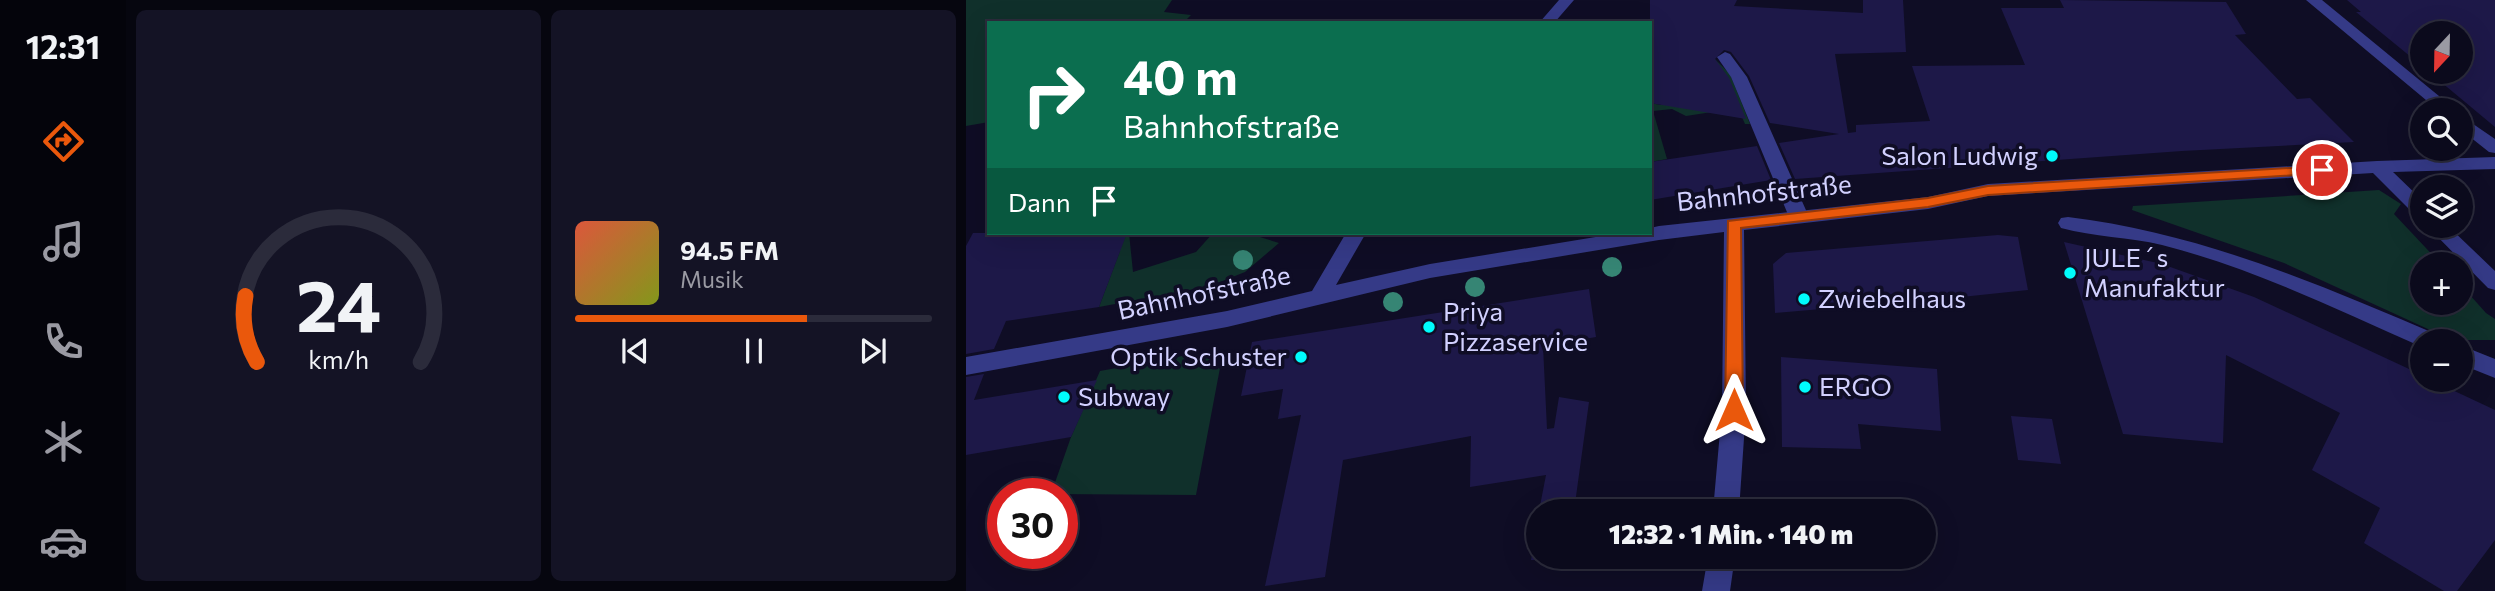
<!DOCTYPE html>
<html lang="de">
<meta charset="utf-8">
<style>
body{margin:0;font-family:Commissioner,sans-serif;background:#141325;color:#f1f3f6;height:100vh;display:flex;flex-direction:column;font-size:26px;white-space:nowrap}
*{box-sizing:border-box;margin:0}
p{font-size:23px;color:#9a9aa3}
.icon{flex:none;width:38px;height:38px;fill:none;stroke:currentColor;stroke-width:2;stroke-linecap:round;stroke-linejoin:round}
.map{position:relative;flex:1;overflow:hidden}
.sheet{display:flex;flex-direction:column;gap:10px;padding:10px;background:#06060f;width:840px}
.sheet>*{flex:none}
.banner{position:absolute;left:21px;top:21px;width:665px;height:214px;border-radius:0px;box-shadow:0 7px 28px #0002,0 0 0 2px #2b2b3b;background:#0b6e4f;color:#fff;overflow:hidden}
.needle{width:46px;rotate:202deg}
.buttons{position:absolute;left:1444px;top:21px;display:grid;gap:14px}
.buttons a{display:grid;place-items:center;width:63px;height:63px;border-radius:50%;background:#0b0a1c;box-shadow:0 7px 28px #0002,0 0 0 2px #2b2b3b;font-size:35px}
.speed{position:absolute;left:21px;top:478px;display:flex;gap:14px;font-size:35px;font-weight:700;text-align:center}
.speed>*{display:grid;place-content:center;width:91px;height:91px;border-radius:50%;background:#0b0a1c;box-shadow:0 7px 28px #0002,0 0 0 2px #2b2b3b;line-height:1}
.speed .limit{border:10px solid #d22;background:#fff;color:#111}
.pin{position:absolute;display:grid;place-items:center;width:60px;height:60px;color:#fff;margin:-30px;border:4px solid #fff;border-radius:50%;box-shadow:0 2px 7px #0007}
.me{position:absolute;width:77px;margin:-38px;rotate:0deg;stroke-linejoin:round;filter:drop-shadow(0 0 5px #0008)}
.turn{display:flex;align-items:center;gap:24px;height:147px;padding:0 21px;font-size:32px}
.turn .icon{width:91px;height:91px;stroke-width:2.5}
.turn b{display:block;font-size:49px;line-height:60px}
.then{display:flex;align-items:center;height:66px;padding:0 21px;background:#0003;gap:14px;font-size:26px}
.sheet .tile{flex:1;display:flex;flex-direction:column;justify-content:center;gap:10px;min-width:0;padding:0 24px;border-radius:10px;background:#141325}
.sheet .dial{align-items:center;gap:0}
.dial svg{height:182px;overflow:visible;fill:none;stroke:#2b2b3b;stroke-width:7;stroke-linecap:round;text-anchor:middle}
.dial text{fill:#f1f3f6;stroke:none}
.song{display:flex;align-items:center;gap:21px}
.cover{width:84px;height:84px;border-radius:10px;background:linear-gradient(135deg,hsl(10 70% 55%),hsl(70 70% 35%))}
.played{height:7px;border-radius:4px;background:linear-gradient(90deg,#ea580c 65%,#2b2b3b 65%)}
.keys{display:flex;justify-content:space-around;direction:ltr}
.sheet .tiles{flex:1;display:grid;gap:10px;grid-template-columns:repeat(2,1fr)}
.trip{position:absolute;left:560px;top:499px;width:410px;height:70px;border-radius:35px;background:#0b0a1c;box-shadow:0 7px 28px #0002,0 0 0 2px #2b2b3b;font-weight:800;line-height:70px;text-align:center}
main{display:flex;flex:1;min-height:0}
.menu{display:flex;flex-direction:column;width:126px;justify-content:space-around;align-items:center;background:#04040b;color:#9a9aa3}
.menu .icon{width:49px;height:49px}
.menu .active{color:#ea580c}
.menu b{font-size:32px;color:#f1f3f6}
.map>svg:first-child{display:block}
</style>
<main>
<nav class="menu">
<b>12:31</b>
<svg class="icon active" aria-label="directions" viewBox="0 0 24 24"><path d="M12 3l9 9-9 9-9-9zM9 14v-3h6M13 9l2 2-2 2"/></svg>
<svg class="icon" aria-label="music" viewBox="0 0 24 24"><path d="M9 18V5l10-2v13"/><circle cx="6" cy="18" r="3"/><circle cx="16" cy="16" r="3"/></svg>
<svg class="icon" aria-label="phone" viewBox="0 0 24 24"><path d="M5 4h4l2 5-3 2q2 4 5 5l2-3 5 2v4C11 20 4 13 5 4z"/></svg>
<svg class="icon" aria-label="climate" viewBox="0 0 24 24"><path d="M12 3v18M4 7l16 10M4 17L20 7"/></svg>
<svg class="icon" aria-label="car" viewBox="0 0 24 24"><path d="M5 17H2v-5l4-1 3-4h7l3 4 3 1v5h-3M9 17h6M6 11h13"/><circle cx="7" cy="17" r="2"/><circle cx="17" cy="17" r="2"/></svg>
</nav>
<section class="sheet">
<div class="tiles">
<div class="tile dial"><svg viewBox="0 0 100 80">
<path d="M14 69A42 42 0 1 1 86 69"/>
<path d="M14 69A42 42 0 0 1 9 40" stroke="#ea580c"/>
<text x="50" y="56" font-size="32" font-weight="700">24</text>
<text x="50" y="72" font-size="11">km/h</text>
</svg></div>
<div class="tile">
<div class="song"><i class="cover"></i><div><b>94.5 FM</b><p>Musik</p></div></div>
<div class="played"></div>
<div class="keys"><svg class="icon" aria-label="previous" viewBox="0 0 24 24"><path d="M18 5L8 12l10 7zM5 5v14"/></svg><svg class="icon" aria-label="pause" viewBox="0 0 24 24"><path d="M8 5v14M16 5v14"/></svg><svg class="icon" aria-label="next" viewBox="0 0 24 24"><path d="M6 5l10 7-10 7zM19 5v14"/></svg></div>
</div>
</div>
</section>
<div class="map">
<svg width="1529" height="591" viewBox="0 0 1529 591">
<rect width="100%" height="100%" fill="#0f0d25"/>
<path fill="#10302b" d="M0,0H206L198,12L225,15L217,23H23V122L0,126Z
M749,59L764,74L784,124H779L772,108L720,116L706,109L687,111L701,159L684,162V103L695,105Z
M1413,190L1435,204L1428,214L1475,264H1456V303H1494L1495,285L1520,313L1529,319V340H1486L1318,263L1166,210L1167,206Z
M148,233H163L167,272L230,252L247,233H281L313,243L279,272L244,286L133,307L154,251H148Z
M249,350L257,352L230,495L85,494L105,437L134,371Z"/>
<path fill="#1d1848" d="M684,0H771L768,6L897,13V0H937L940,52L869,54L882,133L890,132V125L964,121L946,66L1059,65L1035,8H1098L1094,0L1260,2L1280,34L1269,35L1331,99L1344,98L1388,142L1216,151L829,179L813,143L873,134L804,123L783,76L765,52L758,50L749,59L763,78L780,119L684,103Z
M1381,0H1529V127L1463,72H1494V33H1456V66L1390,12H1395Z
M791,146L805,180L684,200V162Z
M7,233H161L133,307L40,321L28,349L0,354V246Z
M1032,235L1052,237L1062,290L967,300L964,292L878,300L879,307L809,313L807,264L820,253Z
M1098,242L1196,264L1288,297L1456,375V380H1465L1529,410V540L1491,591H1478L1398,543L1414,508L1346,470L1374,413L1260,355L1257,443L1157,434Z
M623,289L630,337L577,346L581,429L588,428L593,397L623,402L608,511H573L580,475L504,487L505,436L377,460L359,577L299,586L335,415L312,419L317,389L275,396L286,342Z
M815,357L971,369L975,431L892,424L895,449L816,447Z
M18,374L8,400L131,380L105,437L0,455V377Z
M1045,416L1086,419L1095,464L1052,460Z
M572,517V556H602L601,560H565Z"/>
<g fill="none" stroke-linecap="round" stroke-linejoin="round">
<path fill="#353a87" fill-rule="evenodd" d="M759,52L764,54L781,77L843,217L840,222H826L823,217L765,77L751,57Z"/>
<path fill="#353a87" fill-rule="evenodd" d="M593,0H608L588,23H573Z
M1340,0H1356L1490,110H1472Z
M1494,115L1529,139V153L1523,152L1494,129Z
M1529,157V169L1427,172L1456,200V217L1449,215L1407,173L1022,196L962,209L778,230L780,409L773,511H747L756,409L758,232L693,240L464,278L261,327L0,375V357L261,311L346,291L380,233H400L370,285L464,264L654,233H684V228L693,226L962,197L1022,184L1411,161Z
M1102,217C1233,233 1351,283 1472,335L1475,341H1456V347C1371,309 1286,268 1196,245C1163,237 1128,237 1095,228L1092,223L1095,218Z
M1461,226H1482L1529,271V290L1522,288Z
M1494,345L1529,359V378L1494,364Z
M742,556H769L764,591H736Z"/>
</g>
<g fill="#368574">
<circle cx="277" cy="260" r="10"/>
<circle cx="646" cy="267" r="10"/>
<circle cx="509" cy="287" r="10"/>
<circle cx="427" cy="302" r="10"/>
</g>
<path fill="#ea580c" stroke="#983908" stroke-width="2" d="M1356,166L1363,170L1361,173L1022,195L962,207L775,228L777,410L774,415L768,417L761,415L759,410L762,221L962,198L1022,186Z"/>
<g fill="#00fcfc" stroke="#0f0d25" stroke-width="2.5">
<circle cx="1086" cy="156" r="7"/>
<circle cx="1104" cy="273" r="7"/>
<circle cx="838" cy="299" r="7"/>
<circle cx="463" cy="327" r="7"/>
<circle cx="335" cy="357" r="7"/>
<circle cx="839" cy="387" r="7"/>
<circle cx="98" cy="397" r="7"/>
</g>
<g text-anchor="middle" stroke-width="7" stroke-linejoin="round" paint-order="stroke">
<g font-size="26" fill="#d2d1ff" stroke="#0f0d25" text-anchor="start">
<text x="1072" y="165" text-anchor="end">Salon Ludwig</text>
<text x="1118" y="267">JULE´s<tspan x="1118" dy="30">Manufaktur</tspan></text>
<text x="852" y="308">Zwiebelhaus</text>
<text x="477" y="321">Priya<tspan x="477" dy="30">Pizzaservice</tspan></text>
<text x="321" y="366" text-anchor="end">Optik Schuster</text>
<text x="853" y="396">ERGO</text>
<text x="112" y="406">Subway</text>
</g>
<g font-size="26" fill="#d2d1ff" stroke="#0f0d25">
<text transform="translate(798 193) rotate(-6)" y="9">Bahnhofstraße</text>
<text transform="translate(238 293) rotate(-12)" y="9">Bahnhofstraße</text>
</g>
</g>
</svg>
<div class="buttons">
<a><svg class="needle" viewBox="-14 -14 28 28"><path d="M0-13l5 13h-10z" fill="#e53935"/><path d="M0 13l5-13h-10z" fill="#9a9aa3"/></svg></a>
<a><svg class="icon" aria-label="search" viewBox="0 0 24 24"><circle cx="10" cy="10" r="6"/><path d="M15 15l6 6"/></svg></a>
<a><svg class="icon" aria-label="layers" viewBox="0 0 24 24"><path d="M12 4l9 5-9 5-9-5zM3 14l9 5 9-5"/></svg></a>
<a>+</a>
<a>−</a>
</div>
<div class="speed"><div class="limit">30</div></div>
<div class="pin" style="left:1356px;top:170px;background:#d93025"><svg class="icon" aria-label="arrive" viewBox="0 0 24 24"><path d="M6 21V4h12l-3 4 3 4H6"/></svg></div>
<svg class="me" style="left:768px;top:410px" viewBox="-20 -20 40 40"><path d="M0-17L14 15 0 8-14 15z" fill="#ea580c" stroke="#fff" stroke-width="4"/></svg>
<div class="trip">12:32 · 1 Min. · 140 m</div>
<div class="banner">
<div class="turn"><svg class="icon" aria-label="right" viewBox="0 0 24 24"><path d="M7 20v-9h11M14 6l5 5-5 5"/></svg><div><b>40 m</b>Bahnhofstraße</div></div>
<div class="then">Dann<svg class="icon" aria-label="arrive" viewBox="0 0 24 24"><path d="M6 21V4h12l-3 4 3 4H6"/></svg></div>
</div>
</div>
</main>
